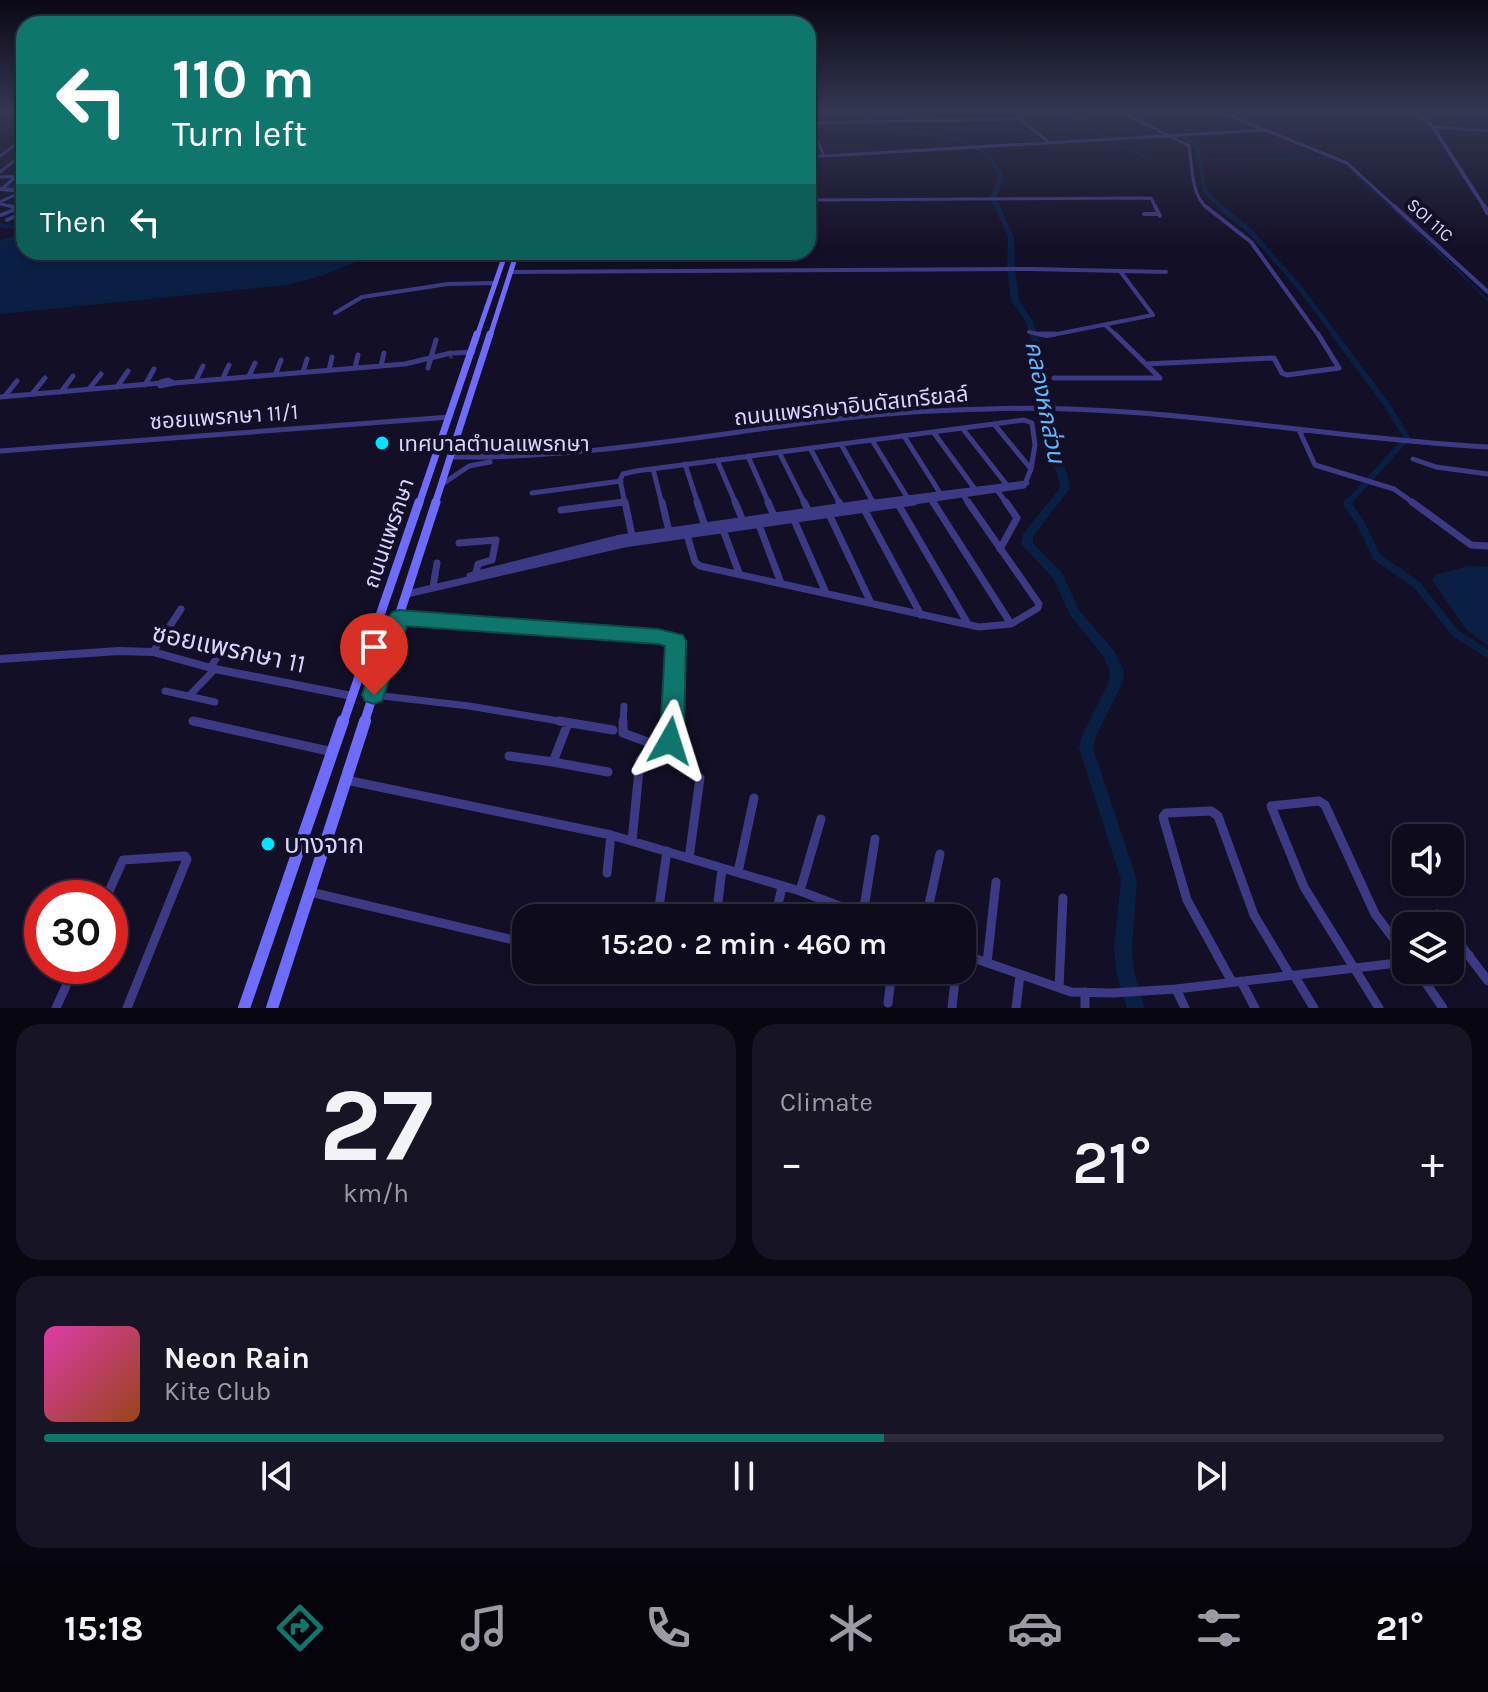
<!DOCTYPE html>
<meta charset="utf-8">
<style>
body{margin:0;font-family:Karla,"Noto Sans Thai",sans-serif;background:#171425;color:#f1f3f6;height:100vh;display:flex;flex-direction:column;font-size:30px;white-space:nowrap}
*{box-sizing:border-box;margin:0}
p{font-size:26px;color:#9b9ba3}
.icon{flex:none;width:44px;height:44px;fill:none;stroke:currentColor;stroke-width:2;stroke-linecap:round;stroke-linejoin:round}
.map{position:relative;height:1008px;overflow:hidden}
.panel{display:flex;flex-direction:column;gap:16px;padding:16px;background:#08060f;flex:1}
.panel>*{flex:none}
.banner{position:absolute;left:16px;top:16px;width:800px;height:244px;border-radius:24px;box-shadow:0 2px 6px #0004,0 0 0 2px #2e2b3b;background:#0f766e;color:#fff;overflow:hidden}
.fabs{position:absolute;left:1392px;top:824px;display:grid;gap:16px}
.fabs a{display:grid;place-items:center;width:72px;height:72px;border-radius:16px;background:#0e0b1c;box-shadow:0 2px 6px #0004,0 0 0 2px #2e2b3b;font-size:40px}
.speed{position:absolute;left:24px;top:880px;display:flex;gap:16px;font-size:40px;font-weight:700;text-align:center}
.speed>*{display:grid;place-content:center;width:104px;height:104px;border-radius:50%;background:#0e0b1c;box-shadow:0 2px 6px #0004,0 0 0 2px #2e2b3b;line-height:1}
.speed .limit{border:12px solid #d22;background:#fff;color:#111}
.pin{position:absolute;display:grid;place-items:center;width:68px;height:68px;color:#fff;margin:-82px -34px;border-radius:50% 50% 50% 0;rotate:-45deg;box-shadow:0 0 8px #0007}
.pin .icon{rotate:45deg}
.me{position:absolute;width:88px;margin:-44px;rotate:6deg;stroke-linejoin:round;filter:drop-shadow(0 0 6px #0008)}
.turn{display:flex;align-items:center;gap:28px;height:168px;padding:0 24px;font-size:36px}
.turn .icon{width:104px;height:104px;stroke-width:2.5}
.turn b{display:block;font-size:56px;line-height:68px}
.then{display:flex;align-items:center;height:76px;padding:0 24px;background:#0003;gap:16px;font-size:30px}
.big{font-size:60px;font-weight:600;line-height:1.1}
.panel .widget{flex:1;display:flex;flex-direction:column;justify-content:center;gap:12px;min-width:0;padding:0 28px;border-radius:24px;background:#171425}
.panel .dial{align-items:center;gap:0}
.dial b{font-size:104px;line-height:1}
.song{display:flex;align-items:center;gap:24px}
.cover{width:96px;height:96px;border-radius:12px;background:linear-gradient(135deg,hsl(320 70% 55%),hsl(20 70% 35%))}
.played{height:8px;border-radius:4px;background:linear-gradient(90deg,#0f766e 60%,#2e2b3b 60%)}
.keys{display:flex;justify-content:space-around;direction:ltr}
.heat{display:flex;justify-content:space-between;align-items:center;font-size:44px;direction:ltr}
.panel .tiles{flex:1;display:grid;gap:16px;grid-template-columns:1fr 1fr}
.widget:last-child{grid-column:span 2}
.trip{position:absolute;left:512px;top:904px;width:464px;height:80px;border-radius:24px;background:#0e0b1c;box-shadow:0 2px 6px #0004,0 0 0 2px #2e2b3b;font-weight:600;line-height:80px;text-align:center}
.tab-bar{display:flex;height:128px;justify-content:space-around;align-items:center;background:#06040b;color:#9b9ba3}
.tab-bar .icon{width:56px;height:56px}
.tab-bar .current{color:#0f766e}
.tab-bar b{font-size:36px;color:#f1f3f6}
.map>svg:first-child{display:block}
</style>
<div class="map">
<svg width="1488" height="1008" viewBox="0 0 1488 1008">
<rect width="100%" height="100%" fill="#130f26"/>
<path fill="#0a1f44" d="M24,233V252H88L140,259L177,252H381L321,276L287,285L0,314V240Z
M1468,566L1488,567V646L1466,629L1432,580L1435,575Z"/>
<g fill="none" stroke-linecap="round" stroke-linejoin="round">
<path stroke="#0a1f44" stroke-width="2" d="M1022,109L1072,118
M1127,113L1229,116
M1103,137L1074,119L1122,113
M1107,140L1150,159
M1197,160L1331,158
M1353,171L1362,181
M1364,183L1384,200
M1386,203L1396,212
M1397,213L1418,233
M1422,237L1448,261
M1450,263L1469,282
M1472,285L1488,300"/>
<path stroke="#0a1f44" stroke-width="4" d="M1185,139L1197,146L1205,191L1221,208"/>
<path stroke="#0a1f44" stroke-width="5" d="M1219,206L1250,231L1299,287L1336,336
M126,252H161"/>
<path stroke="#0a1f44" stroke-width="6" d="M1334,334L1387,405L1407,438L1347,504"/>
<path stroke="#0a1f44" stroke-width="8" d="M1349,502L1347,504L1360,522L1377,557L1417,585L1455,633L1488,654"/>
<path fill="#0a1f44" fill-rule="evenodd" d="M850,109H855L869,119L888,126L955,138L977,146L993,158L1004,177L996,198L1014,237L1015,269L1019,300L1033,321L1042,347L1041,368L1056,405L1054,442L1068,476L1070,488L1033,537V543L1062,573L1079,610L1115,652L1124,672L1123,682L1096,736L1093,748L1137,880L1132,946L1134,972L1145,1008H1127L1116,972L1114,946L1121,880L1079,748L1082,736L1109,682L1110,672L1104,657L1070,615L1053,578L1021,544L1023,534L1060,488L1058,476L1044,442L1046,405L1033,368L1034,347L1025,321L1011,300L1007,269L1008,237L990,198L998,177C995,172 993,165 989,160C959,126 888,143 850,109Z
M0,112H24V114H0Z
M0,185H24V189H0Z
M0,223L24,227V231L0,227Z"/>
<path stroke="#312d47" stroke-width="5" stroke-dasharray="5 3" stroke-linecap="butt" d="M449,356H453"/>
<path stroke="#3d3a85" stroke-width="3" d="M1008,109L1047,141
M1116,109L1189,146C1192,165 1191,195 1207,208
M1213,109L1347,163L1396,208
M0,110L10,109
M14,110L17,109
M808,119L824,156
M810,123L1016,119
M1433,127L1488,131
M0,156L24,138
M808,157L1266,130
M0,172L24,153
M0,177L24,176
M21,183L24,182
M4,187L24,170
M808,200L1151,198L1156,208
M0,202L24,191
M0,204L20,208"/>
<path stroke="#3d3a85" stroke-width="4" d="M10,206L24,209
M1155,206L1160,216
M1205,206L1251,242L1319,336
M1394,206L1488,292
M1144,214H1158
M1,215L16,209
M7,220L24,212
M17,222L24,220
M511,272L1031,269L1166,272
M335,313L362,297L448,284L496,283
M1105,325L1117,336
M1029,332L1047,336L1153,315L1120,271"/>
<path stroke="#3d3a85" stroke-width="5" d="M1040,334H1055
M1115,334L1160,378
M455,353L473,352
M1146,364L1274,358L1282,373L1287,375L1339,368L1318,334
M381,366L384,353
M355,368L358,355
M428,368L436,340
M329,370L332,357
M303,372L307,359
M276,373L281,360
M249,376L255,363
M223,378L229,365
M1054,378H1160
M168,380L174,383L160,386L161,382Z
M196,380L203,366
M174,383L405,364L451,353
M145,385L154,369
M117,387L128,371
M89,389L101,374
M61,392L73,376
M32,394L45,378
M5,396L17,381
M0,397L161,383
M963,429L1006,484
M1299,430L1315,465L1394,489L1415,504
M934,433L974,488
M904,436L940,493
M459,437L472,450L490,457
M872,440L907,497
M841,444L873,502
M810,448L840,504
M0,451L450,417
M779,452L805,504
M748,456L769,504
M452,457C588,459 720,432 855,417C899,412 943,410 988,409C1156,403 1321,438 1488,447
M1413,459L1436,467L1488,474
M717,460L736,504
M685,464L698,504
M653,469L662,504
M444,483L469,466L490,462
M997,490L1007,504
M532,493L621,481
M963,495L969,504
M931,499L934,504
M608,504L624,502
M625,504L620,480L623,474L636,471L1024,420L1032,423L1035,445L1031,469
M859,504L1027,483
M900,504L1024,486L1031,469L994,424"/>
<path stroke="#3d3a85" stroke-width="7" d="M625,502L633,540
M662,502L669,531
M697,502L705,526
M735,502L743,521
M768,502L774,516
M804,502L809,512
M839,502L842,507
M933,502L1011,624
M1412,502L1471,545L1488,546
M898,504L968,624
M864,509L921,615
M561,510L624,502
M828,512L871,603
M794,520L826,593
M759,525L781,583
M722,527L739,573
M687,535L695,562L700,566L979,627L1011,624L1038,608L1039,604L968,502
M459,543L496,540L492,560L478,564L476,573
M1000,549L1017,518L1006,502
M470,576L621,538L873,502
M433,587L437,563
M407,594L624,544L914,502
M399,618L658,636L676,641L673,723
M189,647L232,651
M153,652L181,609
M210,668L222,650
M165,691L215,702
M374,695L469,706L571,723
M189,696L215,669
M193,721L202,723
M623,723L624,706"/>
<path stroke="#3d3a85" stroke-width="9" d="M193,721L333,752
M559,721L613,730
M623,721V733L653,744L670,741L673,721
M568,723L553,762L608,772
M509,756L553,762
M346,780L611,835L800,891L871,918
M632,841L640,760
M689,858L700,778
M738,872L754,798
M607,873L611,835
M800,891L821,819
M310,892L526,943
M106,898L123,860L185,856L187,859L127,1008
M658,914L667,851
M863,914L875,839
M1437,914L1446,926
M716,918L722,869
M775,918L782,887
M836,918L839,906
M926,918L940,854
M1450,931L1488,981
M962,954L1071,992L1113,993L1176,989L1406,962
M1450,957L1469,955
M987,963L996,882
M1417,970L1443,1008
M1294,975L1314,1008
M822,978L824,970
M1241,981L1255,1008
M1232,982L1187,900L1163,817L1166,813L1211,811L1218,816L1254,915L1290,975
M1059,988L1063,898
M1176,989L1185,1008
M1085,992V1008
M888,1003L892,970
M56,1008L75,966
M952,1008L956,970
M1016,1008L1020,975
M1379,1008L1304,887L1271,806L1319,801L1325,805L1375,914L1406,955"/>
<path stroke="#3d3a85" stroke-width="4" d="M1411,109L1433,127L1485,208
M0,189L24,191"/>
<path stroke="#3d3a85" stroke-width="5" d="M1484,206L1488,213"/>
<path stroke="#3d3a85" stroke-width="8" d="M0,659L119,651L153,652L215,669L352,696"/>
<path stroke="#6f6bff" stroke-width="5" d="M477,336L506,252
M490,336L517,252"/>
<path stroke="#6f6bff" stroke-width="7" d="M419,504L477,334
M435,504L490,334"/>
<path stroke="#6f6bff" stroke-width="9" d="M343,723L419,502
M364,723L436,502"/>
<path stroke="#6f6bff" stroke-width="12" d="M244,1008L343,721
M272,1008L365,721"/>
</g>
<linearGradient id="sky" x2="0" y2="1"><stop stop-color="#0a0815"/><stop offset="0.44" stop-color="#333752"/><stop offset="1" stop-color="#333752" stop-opacity="0"/></linearGradient>
<rect width="1488" height="250" fill="url(#sky)"/>
<path fill="#0f766e" stroke="#0a4d48" stroke-width="2" d="M399,610L658,629L683,635L686,641L684,735L678,748L670,751L661,748L657,741L660,735L665,646L658,644L407,626L382,701L374,704L365,701L362,695L388,618L392,612Z"/>
<g fill="#00e5ff" stroke="#130f26" stroke-width="3">
<circle cx="382" cy="443" r="8"/>
<circle cx="268" cy="844" r="8"/>
</g>
<g text-anchor="middle" stroke-width="8" stroke-linejoin="round" paint-order="stroke">
<g font-size="18" fill="#d9d4ff" stroke="#130f26">
<text transform="translate(1430 220) rotate(42)" y="6">SOI 11C</text>
</g>
<g font-size="22" fill="#d9d4ff" stroke="#130f26">
<text transform="translate(851 405) rotate(-6)" y="8">ถนนแพรกษาอินดัสเทรียลล์</text>
<text transform="translate(224 416) rotate(-4)" y="8">ซอยแพรกษา 11/1</text>
<text transform="translate(388 533) rotate(-71)" y="8">ถนนแพรกษา</text>
</g>
<g font-size="22" fill="#d9d4ff" stroke="#130f26" text-anchor="start">
<text x="398" y="451">เทศบาลตำบลแพรกษา</text>
</g>
<g font-size="24" font-style="italic" fill="#62b6ff" stroke="#130f26">
<text transform="translate(1045 402) rotate(79)" y="8">คลองหกส่วน</text>
</g>
<g font-size="26" fill="#d9d4ff" stroke="#130f26">
<text transform="translate(229 648) rotate(12)" y="9">ซอยแพรกษา 11</text>
</g>
<g font-size="26" fill="#d9d4ff" stroke="#130f26" text-anchor="start">
<text x="284" y="853">บางจาก</text>
</g>
</g>
</svg>
<div class="fabs">
<a><svg class="icon" aria-label="sound" viewBox="0 0 24 24"><path d="M4 9h4l5-4v14l-5-4H4zM17 9q2 3 0 6"/></svg></a>
<a><svg class="icon" aria-label="layers" viewBox="0 0 24 24"><path d="M12 4l9 5-9 5-9-5zM3 14l9 5 9-5"/></svg></a>
</div>
<div class="speed"><div class="limit">30</div></div>
<div class="pin" style="left:374px;top:695px;background:#d93025"><svg class="icon" aria-label="arrive" viewBox="0 0 24 24"><path d="M6 21V4h12l-3 4 3 4H6"/></svg></div>
<svg class="me" style="left:670px;top:741px" viewBox="-20 -20 40 40"><path d="M0-17L14 15 0 8-14 15z" fill="#0f766e" stroke="#fff" stroke-width="4"/></svg>
<div class="trip">15:20 · 2 min · 460 m</div>
<div class="banner">
<div class="turn"><svg class="icon" aria-label="left" viewBox="0 0 24 24"><path d="M17 20v-9H6M10 6l-5 5 5 5"/></svg><div><b>110 m</b>Turn left</div></div>
<div class="then">Then<svg class="icon" aria-label="left" viewBox="0 0 24 24"><path d="M17 20v-9H6M10 6l-5 5 5 5"/></svg></div>
</div>
</div>
<section class="panel">
<div class="tiles">
<div class="widget dial"><b>27</b><p>km/h</p></div>
<div class="widget"><p>Climate</p>
<div class="heat"><a>−</a><b class="big">21°</b><a>+</a></div>
</div>
<div class="widget">
<div class="song"><i class="cover"></i><div><b>Neon Rain</b><p>Kite Club</p></div></div>
<div class="played"></div>
<div class="keys"><svg class="icon" aria-label="previous" viewBox="0 0 24 24"><path d="M18 5L8 12l10 7zM5 5v14"/></svg><svg class="icon" aria-label="pause" viewBox="0 0 24 24"><path d="M8 5v14M16 5v14"/></svg><svg class="icon" aria-label="next" viewBox="0 0 24 24"><path d="M6 5l10 7-10 7zM19 5v14"/></svg></div>
</div>
</div>
</section>
<nav class="tab-bar">
<b>15:18</b>
<svg class="icon current" aria-label="directions" viewBox="0 0 24 24"><path d="M12 3l9 9-9 9-9-9zM9 14v-3h6M13 9l2 2-2 2"/></svg>
<svg class="icon" aria-label="music" viewBox="0 0 24 24"><path d="M9 18V5l10-2v13"/><circle cx="6" cy="18" r="3"/><circle cx="16" cy="16" r="3"/></svg>
<svg class="icon" aria-label="phone" viewBox="0 0 24 24"><path d="M5 4h4l2 5-3 2q2 4 5 5l2-3 5 2v4C11 20 4 13 5 4z"/></svg>
<svg class="icon" aria-label="climate" viewBox="0 0 24 24"><path d="M12 3v18M4 7l16 10M4 17L20 7"/></svg>
<svg class="icon" aria-label="car" viewBox="0 0 24 24"><path d="M5 17H2v-5l4-1 3-4h7l3 4 3 1v5h-3M9 17h6M6 11h13"/><circle cx="7" cy="17" r="2"/><circle cx="17" cy="17" r="2"/></svg>
<svg class="icon" aria-label="filters" viewBox="0 0 24 24"><path d="M4 7h16M4 17h16"/><circle cx="9" cy="7" r="2"/><circle cx="15" cy="17" r="2"/></svg>
<b>21°</b>
</nav>
